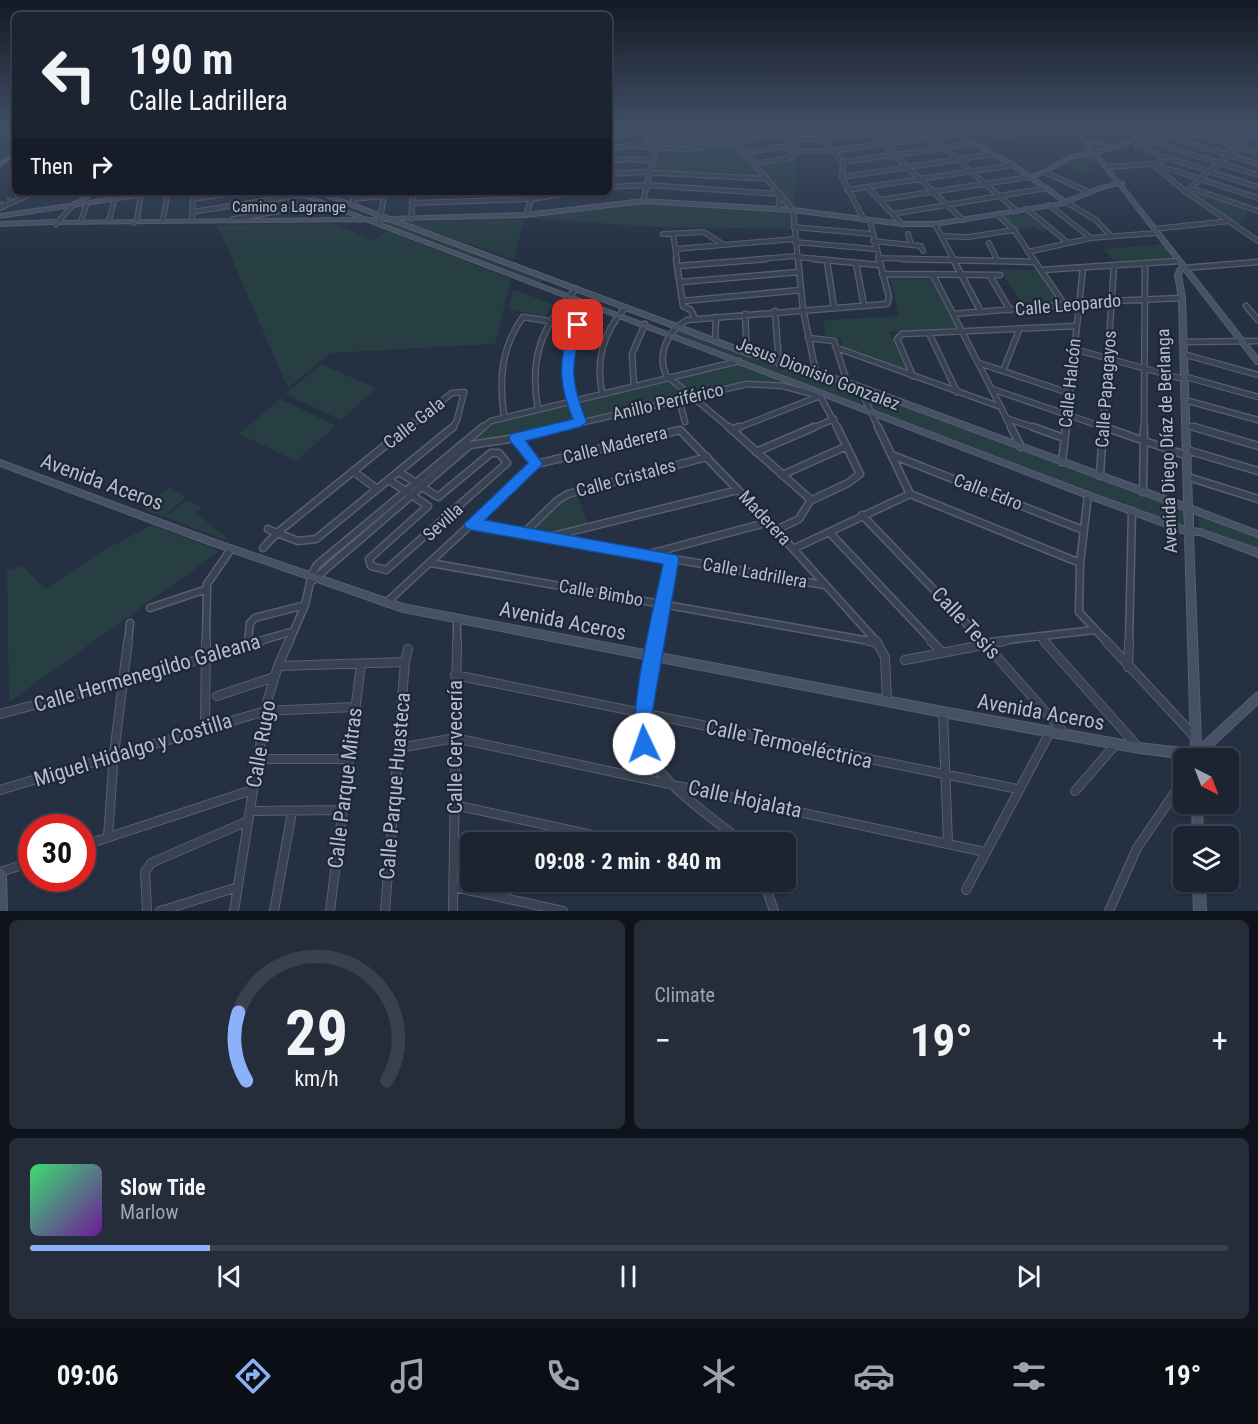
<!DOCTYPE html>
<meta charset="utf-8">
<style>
body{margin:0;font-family:"Roboto Condensed",sans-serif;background:#252c3a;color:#f1f3f6;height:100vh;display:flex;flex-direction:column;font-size:22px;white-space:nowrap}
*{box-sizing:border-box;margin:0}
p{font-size:20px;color:#a0a4ac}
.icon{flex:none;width:33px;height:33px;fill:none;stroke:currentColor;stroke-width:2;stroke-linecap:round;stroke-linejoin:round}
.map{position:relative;height:911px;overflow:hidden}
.panel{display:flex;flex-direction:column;gap:9px;padding:9px;background:#0f141c;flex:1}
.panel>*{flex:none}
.banner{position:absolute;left:12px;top:12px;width:600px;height:183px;border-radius:9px;box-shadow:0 2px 4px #0004,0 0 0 2px #3a414d;background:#1c2432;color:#f1f3f6;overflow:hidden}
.needle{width:39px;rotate:138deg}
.controls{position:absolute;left:1173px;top:748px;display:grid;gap:12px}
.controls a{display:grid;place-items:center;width:66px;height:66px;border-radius:9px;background:#1c2432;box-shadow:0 2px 4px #0004,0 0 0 2px #3a414d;font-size:30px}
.speed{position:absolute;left:18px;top:814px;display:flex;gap:12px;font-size:30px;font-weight:700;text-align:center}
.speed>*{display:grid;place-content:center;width:78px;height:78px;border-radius:50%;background:#1c2432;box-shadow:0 2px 4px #0004,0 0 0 2px #3a414d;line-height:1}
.speed .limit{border:9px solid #d22;background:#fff;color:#111}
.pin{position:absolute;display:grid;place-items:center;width:51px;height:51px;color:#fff;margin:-26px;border-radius:12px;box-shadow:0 3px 9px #0006}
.me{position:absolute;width:66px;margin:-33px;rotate:357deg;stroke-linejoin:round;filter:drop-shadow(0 0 4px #0008)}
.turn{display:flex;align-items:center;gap:21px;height:126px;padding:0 18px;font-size:27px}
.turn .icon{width:78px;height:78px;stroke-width:2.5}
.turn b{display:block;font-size:42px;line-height:51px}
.then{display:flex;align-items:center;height:57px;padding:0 18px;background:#0003;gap:12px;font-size:22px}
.big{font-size:45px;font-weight:700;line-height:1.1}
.panel .widget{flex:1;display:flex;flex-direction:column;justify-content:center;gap:9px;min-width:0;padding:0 21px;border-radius:9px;background:#252c3a}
.panel .dial{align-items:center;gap:0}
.dial svg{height:156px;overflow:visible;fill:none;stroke:#3a414d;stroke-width:7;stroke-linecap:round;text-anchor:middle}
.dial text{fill:#f1f3f6;stroke:none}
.song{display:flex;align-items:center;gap:18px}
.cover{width:72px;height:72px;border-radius:9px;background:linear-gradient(135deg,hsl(140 70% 55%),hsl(280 70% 35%))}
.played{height:6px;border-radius:3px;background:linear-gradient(90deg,#8cb1fb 15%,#3a414d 15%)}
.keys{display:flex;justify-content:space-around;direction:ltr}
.heat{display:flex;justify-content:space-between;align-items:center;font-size:33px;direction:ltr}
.panel .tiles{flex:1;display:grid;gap:9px;grid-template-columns:1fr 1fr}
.widget:last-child{grid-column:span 2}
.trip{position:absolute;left:460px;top:832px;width:336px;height:60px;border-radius:9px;background:#1c2432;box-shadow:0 2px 4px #0004,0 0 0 2px #3a414d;font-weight:700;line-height:60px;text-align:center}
.menu{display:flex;height:96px;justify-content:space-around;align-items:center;background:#0b0e14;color:#a0a4ac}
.menu .icon{width:42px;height:42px}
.menu .current{color:#8cb1fb}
.menu b{font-size:27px;color:#f1f3f6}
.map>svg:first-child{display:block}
</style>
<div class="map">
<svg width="1258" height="911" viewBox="0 0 1258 911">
<rect width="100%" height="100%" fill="#253042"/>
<path fill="#273e43" d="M694,126H719L723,130L655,142L648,133Z
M725,132L729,136L722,138L725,142L688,149L656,144Z
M735,143L762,178L652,171L655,153L660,149L686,151Z
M1094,155L1103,164L1087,166L1095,172L1084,174L1062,165L1074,158Z
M795,159V209L758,165Z
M1192,190L1250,209L1240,225L1189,193Z
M641,203L790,211L792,229L655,227L529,218Z
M1026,213H1030L1050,230L1042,232L1034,226L1017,230L1001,217Z
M524,219L514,260L406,222Z
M388,221L544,280L541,283L383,224Z
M335,224L371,240L388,231L511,279L495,344L330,353L288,388L217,225Z
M1162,244L1173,260L1115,263L1104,249Z
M1000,269L1037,270L1060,304L1024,307Z
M890,278L931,279L956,328L889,332L906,370L843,348L840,338L825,336L824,320L899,316Z
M513,289L554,305L546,317L509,309Z
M679,329L774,365L854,387L862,405L675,334Z
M738,362L795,384L747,382L691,392L673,378Z
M321,364L376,388L341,420L285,394Z
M665,379L684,394L581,419L574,401Z
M864,392L1183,508V526L873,409Z
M280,399L336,426L296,461L239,434Z
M569,404L574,417L571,422L505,437L470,440L490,422Z
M170,487L186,497L163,517L143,509Z
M577,495L588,525L550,535L532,531L565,498Z
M187,500L202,508L196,513L227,538L225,540L165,517Z
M1198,514L1258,537V550L1199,529Z
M152,525L220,551L9,702L7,570L22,566L46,589L108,548Z"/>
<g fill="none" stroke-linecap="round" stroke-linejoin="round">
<g stroke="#57606f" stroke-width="6">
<path id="street-far3" d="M638,126L656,147L643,201
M722,126L793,210L798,260
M864,126L963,220
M918,126L1017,211
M966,126L997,136L1051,128H1076
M1207,127L1246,139
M970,128L985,126
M0,133L15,127
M1191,133L1258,153
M609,137L686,126
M1170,137L1258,164
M793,139H822L919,127
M822,139L843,162L842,177L864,220
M1152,142L1258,175
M646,144L758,126
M631,146L689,149L839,126
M1137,146L1211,126
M609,149L634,145
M793,151H832L955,134
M1146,151L1258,187
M744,153L793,145
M609,161L631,159L652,161
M843,162L973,144
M754,164L792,157V138
M1152,164L1186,192L1258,241
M1154,164L1258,198
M1108,167L1152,164L1162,161
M1044,172L1089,192
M609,174L642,172L767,179
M842,177L994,154
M609,187L647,185L779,194
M867,187L902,224
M1191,188L1258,211
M847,190L1013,165
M352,192L354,206
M1186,192L1258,128
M193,199L240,192
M353,199L384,196
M879,200L1030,177
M1066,202L1096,220L1110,235
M412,203L531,199L578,192
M1049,205L1091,238
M0,208L35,192
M779,209L780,194
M1027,209L1067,242
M192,212L301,195
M893,214L1047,188
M997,214L1014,230L1034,260
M526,215L534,192
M192,219L193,192
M233,219L325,204
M411,219L413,192
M109,220L115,198
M163,220L168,192
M81,221L87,202
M870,221L880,260
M134,223L137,220L141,194
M56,224L74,204
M379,224L385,192
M935,224L954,260
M794,227L872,234
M1154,229L1229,221
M663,234L704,232L724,245
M673,234L677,260
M908,234L911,244
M942,236L968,237L1014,230
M873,241L921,246L923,251
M795,242L875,249
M989,243L997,260
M676,249L795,239
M1028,252L1091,238L1156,233
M797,257L829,260
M878,258L961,260
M748,260L797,256"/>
</g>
<g stroke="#57606f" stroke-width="7">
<path id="street-far2" d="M676,259L683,306L691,310L695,319
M798,259L803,309L816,373
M814,259L879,265
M902,259L1035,262
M953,259L981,312
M1033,259L1065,305
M827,261L834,308
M856,263L864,306
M678,266L766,259
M1184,268L1258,262
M1041,270L1179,261
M882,274L1000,275
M933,275L1012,429
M990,276L1010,310
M681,282L799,272
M683,301L801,290
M1246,306L1258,320
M775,311L779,364
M745,314L747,353
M953,314L1112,301L1182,298
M929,333L957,392
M808,338L834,341L847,382
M715,341L716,317
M1182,342L1258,341
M837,348L1001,407
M1074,349L1183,379
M1183,354L1258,375
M979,363L1069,393
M1003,371L1019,330
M913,376L897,339L902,334L1076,326
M1183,376L1258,397
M634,386L632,354L645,324
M859,387L879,429
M992,389L1109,429
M602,394C596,360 602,334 625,308
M679,399L685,422
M1185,400L1258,420
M538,409C529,359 541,326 576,289
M504,416C499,380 501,347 523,317L549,321
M1006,418L1038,429
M580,422C562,373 564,347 593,304
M1186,425L1200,429
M406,429L452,393L464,392L457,420L452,429
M481,429L491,421L739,361
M554,429L747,384L783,386L820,396L838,429
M731,429L666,375C657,354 667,331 687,320L887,304L889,297L879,259
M735,429L820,396
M810,429L834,419
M1066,429L1083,268
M1103,429L1114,266
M1144,429L1145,264"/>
</g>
<g stroke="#57606f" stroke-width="9">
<path id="street-far1" d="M729,427L811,500
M878,427L910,494
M1011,427L1021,447
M1033,427L1064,438
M1104,427L1188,456
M1194,427L1258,446
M732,430L739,427
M516,438L536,464
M1187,450L1258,471
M756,452L814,427
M892,455L1083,530
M1062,462L1066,427
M353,471L377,489
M782,475L847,446
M1100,476L1103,427
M1188,477L1258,499
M389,480L428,506L369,559L371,566L386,570L507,463L499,453H491L438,497L399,472
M1143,492L1144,427
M910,494L1080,563
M1088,495L1080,563L1079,612L1107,642
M862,515L984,642
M471,524L824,585
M268,529L277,533
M776,530L799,519L810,501L848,483L860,474L837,427
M829,532L933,642
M277,533L298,541L316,539L453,427
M277,533L408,427
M524,533L558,500L568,494L707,457
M553,536L738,490
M263,548L277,533
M793,549L910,494
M649,554L769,522
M431,563L875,642
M313,580L470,445L516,438L560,427
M386,603L536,464L680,430L769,522L877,642
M150,608L207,589
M1040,636L1046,642
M128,642L130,623
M206,642L207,584L231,549
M248,642L250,623L255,618L305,605
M256,642L294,631
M289,642L305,605L312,574L317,565L483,427
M457,642V619
M656,642L671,559
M991,642L1094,630
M1129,642L1132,511"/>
</g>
<g stroke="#57606f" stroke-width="10">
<path id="street" d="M656,641C650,673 639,709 644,742C649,776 718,822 744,843
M868,641L875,642
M876,641L885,657L887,701
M931,641L942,652
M983,641L1064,733
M1044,641L1138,747
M1106,641L1195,737
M248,644V641
M905,660L1004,641
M278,666L405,662
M1128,667L1129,641
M455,675L1018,789
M217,696L274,677
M943,712L948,843
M0,714L123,682L261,641
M205,728L206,641
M399,748L455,738L985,852
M258,759H349
M0,790L265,711L355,707
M1075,791L1116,744
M455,805L629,843
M250,811L342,810
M108,837L114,754L128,641
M82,846L252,790
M0,872L32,862
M764,882L774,911
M454,887L563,911
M966,890L1050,732
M147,911L145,872L151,863L248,821
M160,911L238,887
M234,911L267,702L278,666L289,641
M274,911L292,812
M330,911L361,664
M385,911L405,662L408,649
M453,911L457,641
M1109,911L1137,848L1184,779"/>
</g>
<g stroke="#57606f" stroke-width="2">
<path id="secondary" d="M941,126H946L1015,164L1031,175L1042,171L1069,156L1091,151L1072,126H1076L1095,150L1110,147L1089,142V140L1114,146L1163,126H1168L1118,148L1097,153L1120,182H1123L1124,183L1122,184L1258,357V364H1256L1183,270L1181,275L1185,298L1192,506L1258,531V537L1193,513V528L1200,529L1258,549V557L1200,535H1193L1201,744L1255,694L1258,692V704L1201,757V759H1187L1139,753L943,717L403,612L208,544L0,466V460L213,539L403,604L943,707L1139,743L1191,749L1185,534L1085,497L366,221L51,224L0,226V222L55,220L57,221L358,218L291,192H299L367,218H381L314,192H322L390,217L526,213L643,199L793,208L902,222H935L1062,202L1011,166ZM1093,154L1116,183L1098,187L1066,200L1034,177L1046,173L1073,158ZM1118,185L1181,267L1178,268L1175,275L1179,298L1184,503L849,380L749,351L398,220L526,217L643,203L793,212L902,226H935L1063,205L1102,189ZM375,221H389L745,355L845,384L1184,510L1185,527L1091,493Z
M92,192H99L82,202L147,192H160L157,194L0,218V214L76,203V201Z
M1192,804H1202L1203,837H1193Z
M0,868L4,870L6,874L7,911H0Z
M1193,882H1205L1206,911H1194Z"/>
</g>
<g stroke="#434b5b" stroke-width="3">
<path id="primary" d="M15,152V156L0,166V162Z"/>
</g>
<use href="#street-far3" stroke="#394252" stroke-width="4"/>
<use href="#street-far2" stroke="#394252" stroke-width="4.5"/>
<use href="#street-far1" stroke="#394252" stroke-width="6"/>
<use href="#street" stroke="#394252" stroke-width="8"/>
<use href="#secondary" fill="#475165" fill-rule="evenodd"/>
<use href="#primary" fill="#586171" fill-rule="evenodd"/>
<path stroke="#5b6679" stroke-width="1.5" stroke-dasharray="4 4" stroke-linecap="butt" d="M0,203L22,192"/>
</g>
<linearGradient id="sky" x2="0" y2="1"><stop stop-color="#141a24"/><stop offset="0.5" stop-color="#404e65"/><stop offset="1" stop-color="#404e65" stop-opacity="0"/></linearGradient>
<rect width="1258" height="253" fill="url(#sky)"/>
<path fill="#1a73e8" stroke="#114b97" stroke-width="1.5" d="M578,321L584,325C569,364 571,384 587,422L580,427L526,441L543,464L485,520L677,555L679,559L652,714L654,744L651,750L644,753L638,750C625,719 655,603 663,564L471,530L466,528L464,524L528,463L511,442L509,438L511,434L573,419C561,391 557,365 568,336C571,329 572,323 578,321Z"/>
<g text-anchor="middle" stroke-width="4.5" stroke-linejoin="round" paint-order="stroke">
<g font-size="15" fill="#b6bdcc" stroke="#1e2737">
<text x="289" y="212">Camino a Lagrange</text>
</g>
<g font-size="18" fill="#b6bdcc" stroke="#1e2737">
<text transform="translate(1068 305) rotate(-5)" y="6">Calle Leopardo</text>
<text transform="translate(818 374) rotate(21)" y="6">Jesus Dionisio Gonzalez</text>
<text transform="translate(1070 383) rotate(-84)" y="6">Calle Halcón</text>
<text transform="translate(1106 389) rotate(-86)" y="6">Calle Papagayos</text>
<text transform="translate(668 402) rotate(-13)" y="6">Anillo Periférico</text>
<text transform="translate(414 423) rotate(-38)" y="6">Calle Gala</text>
<text transform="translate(1167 441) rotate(-92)" y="6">Avenida Diego Díaz de Berlanga</text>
<text transform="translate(615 445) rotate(-14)" y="6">Calle Maderera</text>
<text transform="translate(626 478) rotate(-15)" y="6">Calle Cristales</text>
<text transform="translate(988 492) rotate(21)" y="6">Calle Edro</text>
<text transform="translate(765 518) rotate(47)" y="6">Maderera</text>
<text transform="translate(443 522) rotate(-42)" y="6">Sevilla</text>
<text transform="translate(755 573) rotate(10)" y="6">Calle Ladrillera</text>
<text transform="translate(601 593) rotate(10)" y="6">Calle Bimbo</text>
</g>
<g font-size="21" fill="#b6bdcc" stroke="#1e2737">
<text transform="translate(102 482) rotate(20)" y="7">Avenida Aceros</text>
<text transform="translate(563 621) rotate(11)" y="7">Avenida Aceros</text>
<text transform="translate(966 623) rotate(47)" y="7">Calle Tesis</text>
<text transform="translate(147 673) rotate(-16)" y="7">Calle Hermenegildo Galeana</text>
<text transform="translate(1041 712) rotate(10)" y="7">Avenida Aceros</text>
<text transform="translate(261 744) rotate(-80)" y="7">Calle Rugo</text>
<text transform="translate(789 744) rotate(12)" y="7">Calle Termoeléctrica</text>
<text transform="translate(455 747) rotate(-90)" y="7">Calle Cervecería</text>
<text transform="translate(133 750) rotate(-17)" y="7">Miguel Hidalgo y Costilla</text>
<text transform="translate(395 786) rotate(-85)" y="7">Calle Parque Huasteca</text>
<text transform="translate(345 788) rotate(-83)" y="7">Calle Parque Mitras</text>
<text transform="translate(745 799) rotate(12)" y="7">Calle Hojalata</text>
</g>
</g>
</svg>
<div class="controls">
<a><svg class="needle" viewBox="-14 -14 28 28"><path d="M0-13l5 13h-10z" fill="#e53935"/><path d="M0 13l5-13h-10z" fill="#a0a4ac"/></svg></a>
<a><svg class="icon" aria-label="layers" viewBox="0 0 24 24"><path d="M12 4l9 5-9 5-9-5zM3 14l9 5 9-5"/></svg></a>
</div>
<div class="speed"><div class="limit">30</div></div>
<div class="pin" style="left:578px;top:325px;background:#d93025"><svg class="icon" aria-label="arrive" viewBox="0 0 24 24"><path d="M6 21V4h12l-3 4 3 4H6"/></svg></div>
<svg class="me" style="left:644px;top:744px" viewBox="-20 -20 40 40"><circle r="19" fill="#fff"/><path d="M0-13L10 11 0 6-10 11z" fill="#1a73e8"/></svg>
<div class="trip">09:08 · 2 min · 840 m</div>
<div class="banner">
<div class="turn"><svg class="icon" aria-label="left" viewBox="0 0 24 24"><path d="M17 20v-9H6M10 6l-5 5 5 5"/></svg><div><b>190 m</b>Calle Ladrillera</div></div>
<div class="then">Then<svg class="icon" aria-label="right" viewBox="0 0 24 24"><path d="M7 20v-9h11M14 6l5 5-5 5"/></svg></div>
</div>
</div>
<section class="panel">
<div class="tiles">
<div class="widget dial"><svg viewBox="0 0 100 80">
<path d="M14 69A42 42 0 1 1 86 69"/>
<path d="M14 69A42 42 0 0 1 10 34" stroke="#8cb1fb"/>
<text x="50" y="56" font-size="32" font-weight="700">29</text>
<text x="50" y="72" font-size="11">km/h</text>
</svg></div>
<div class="widget"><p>Climate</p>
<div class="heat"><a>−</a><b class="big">19°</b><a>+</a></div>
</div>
<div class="widget">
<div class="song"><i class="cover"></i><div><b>Slow Tide</b><p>Marlow</p></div></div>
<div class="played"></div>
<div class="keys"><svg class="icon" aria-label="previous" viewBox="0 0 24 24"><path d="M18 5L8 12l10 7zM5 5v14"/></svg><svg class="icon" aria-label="pause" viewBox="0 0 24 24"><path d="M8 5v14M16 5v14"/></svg><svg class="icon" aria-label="next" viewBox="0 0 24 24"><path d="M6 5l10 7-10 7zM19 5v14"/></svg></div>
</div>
</div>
</section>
<nav class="menu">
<b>09:06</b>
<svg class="icon current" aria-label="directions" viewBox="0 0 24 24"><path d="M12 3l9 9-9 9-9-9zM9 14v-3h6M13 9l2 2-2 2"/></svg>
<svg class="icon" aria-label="music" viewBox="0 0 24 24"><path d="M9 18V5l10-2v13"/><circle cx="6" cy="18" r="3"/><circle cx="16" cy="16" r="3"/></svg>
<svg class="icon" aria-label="phone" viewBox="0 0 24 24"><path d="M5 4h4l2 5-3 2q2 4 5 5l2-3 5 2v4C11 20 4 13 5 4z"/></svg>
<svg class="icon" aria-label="climate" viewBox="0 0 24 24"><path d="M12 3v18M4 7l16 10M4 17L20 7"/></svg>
<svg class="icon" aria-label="car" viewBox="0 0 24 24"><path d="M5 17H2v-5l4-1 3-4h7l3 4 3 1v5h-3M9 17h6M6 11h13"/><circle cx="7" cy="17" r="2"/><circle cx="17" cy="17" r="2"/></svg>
<svg class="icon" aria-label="filters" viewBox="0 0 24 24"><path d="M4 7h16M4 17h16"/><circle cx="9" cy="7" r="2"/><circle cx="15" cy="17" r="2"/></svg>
<b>19°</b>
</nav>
